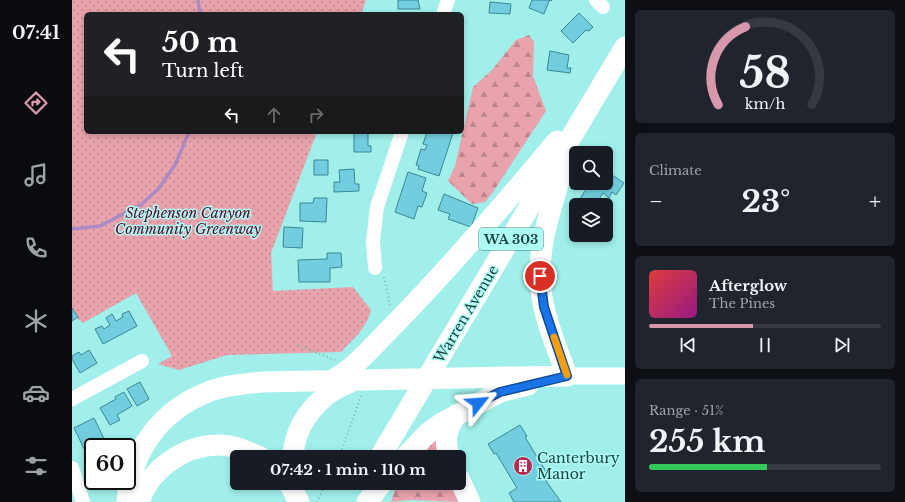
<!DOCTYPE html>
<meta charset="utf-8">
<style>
body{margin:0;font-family:"Libre Baskerville",serif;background:#20242c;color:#f1f3f6;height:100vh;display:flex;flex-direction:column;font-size:15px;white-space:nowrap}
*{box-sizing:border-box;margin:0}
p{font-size:13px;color:#9ea1a6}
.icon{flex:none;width:22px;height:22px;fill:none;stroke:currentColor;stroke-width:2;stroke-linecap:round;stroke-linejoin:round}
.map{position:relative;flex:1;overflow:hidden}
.panel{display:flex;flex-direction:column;gap:10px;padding:10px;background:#0d0f14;width:280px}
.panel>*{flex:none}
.guide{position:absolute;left:12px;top:12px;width:380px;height:122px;border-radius:6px;box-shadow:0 2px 6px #0003;background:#202124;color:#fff;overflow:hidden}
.controls{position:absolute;left:497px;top:146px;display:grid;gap:8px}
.controls a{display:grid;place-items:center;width:44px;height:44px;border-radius:6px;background:#171b24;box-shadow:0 2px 6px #0003;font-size:20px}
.speed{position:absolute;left:12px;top:438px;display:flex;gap:8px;font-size:20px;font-weight:700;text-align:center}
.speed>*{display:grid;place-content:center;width:52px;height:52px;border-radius:50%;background:#171b24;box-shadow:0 2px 6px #0003;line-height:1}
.speed .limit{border:2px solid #111;border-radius:6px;background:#fff;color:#111}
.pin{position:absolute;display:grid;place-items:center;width:34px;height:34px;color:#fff;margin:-17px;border:2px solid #fff;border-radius:50%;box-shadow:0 1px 4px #0007}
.me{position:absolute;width:44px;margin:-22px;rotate:62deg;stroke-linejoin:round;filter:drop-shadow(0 0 3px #0008)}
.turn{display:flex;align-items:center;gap:14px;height:84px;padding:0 12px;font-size:18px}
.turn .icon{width:52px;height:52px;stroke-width:2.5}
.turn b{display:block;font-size:28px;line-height:34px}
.lanes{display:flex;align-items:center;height:38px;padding:0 12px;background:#0003;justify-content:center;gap:20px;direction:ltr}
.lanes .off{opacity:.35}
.big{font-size:30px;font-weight:800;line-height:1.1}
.panel .card{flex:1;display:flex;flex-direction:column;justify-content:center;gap:6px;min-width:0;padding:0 14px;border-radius:6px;background:#20242c}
.panel .dial{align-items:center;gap:0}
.dial svg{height:104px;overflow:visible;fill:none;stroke:#363941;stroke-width:7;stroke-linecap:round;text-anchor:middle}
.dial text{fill:#f1f3f6;stroke:none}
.song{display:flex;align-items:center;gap:12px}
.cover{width:48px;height:48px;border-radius:6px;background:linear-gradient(135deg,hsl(0 70% 55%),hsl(310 70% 35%))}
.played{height:4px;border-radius:2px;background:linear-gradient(90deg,#d798ab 45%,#363941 45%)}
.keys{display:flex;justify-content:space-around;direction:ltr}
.heat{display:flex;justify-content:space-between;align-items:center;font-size:22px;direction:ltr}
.charge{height:6px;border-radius:3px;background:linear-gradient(90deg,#34c759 51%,#363941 0)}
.trip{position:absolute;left:158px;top:450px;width:236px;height:40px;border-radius:6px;background:#171b24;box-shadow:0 2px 6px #0003;font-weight:800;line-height:40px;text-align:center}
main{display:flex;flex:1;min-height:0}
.menu{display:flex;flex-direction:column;width:72px;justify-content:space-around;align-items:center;background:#090b0e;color:#9ea1a6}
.menu .icon{width:28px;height:28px}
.menu .current{color:#d798ab}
.menu b{font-size:18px;color:#f1f3f6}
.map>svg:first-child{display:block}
</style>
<main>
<nav class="menu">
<b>07:41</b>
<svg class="icon current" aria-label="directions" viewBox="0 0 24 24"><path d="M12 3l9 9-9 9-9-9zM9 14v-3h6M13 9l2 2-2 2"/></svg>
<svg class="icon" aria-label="music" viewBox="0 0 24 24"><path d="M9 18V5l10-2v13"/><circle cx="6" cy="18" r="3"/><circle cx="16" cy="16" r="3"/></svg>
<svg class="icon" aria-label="phone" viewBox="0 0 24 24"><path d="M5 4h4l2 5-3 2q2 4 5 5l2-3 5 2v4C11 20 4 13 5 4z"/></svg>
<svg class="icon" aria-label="climate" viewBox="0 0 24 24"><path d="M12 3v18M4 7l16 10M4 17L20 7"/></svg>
<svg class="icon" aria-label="car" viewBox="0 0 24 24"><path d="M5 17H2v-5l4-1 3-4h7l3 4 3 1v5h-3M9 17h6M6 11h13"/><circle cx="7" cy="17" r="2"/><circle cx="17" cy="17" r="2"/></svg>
<svg class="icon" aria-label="filters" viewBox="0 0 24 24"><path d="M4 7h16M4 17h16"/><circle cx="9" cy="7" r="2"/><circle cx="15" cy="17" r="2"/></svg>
</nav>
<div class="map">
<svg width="553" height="502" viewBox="0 0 553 502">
<defs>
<pattern id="forest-firs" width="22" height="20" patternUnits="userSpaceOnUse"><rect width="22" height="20" fill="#e8a3ac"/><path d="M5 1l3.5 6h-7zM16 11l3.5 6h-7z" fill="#bb868d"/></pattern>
<pattern id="park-dots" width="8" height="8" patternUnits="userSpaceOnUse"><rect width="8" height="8" fill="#e8a3ac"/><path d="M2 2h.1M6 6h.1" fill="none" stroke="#bb868d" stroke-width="1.8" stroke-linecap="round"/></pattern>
</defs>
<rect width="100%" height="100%" fill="#a0efea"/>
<path fill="url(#forest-firs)" d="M457,35L462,42L461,76L474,111L421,192L413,202L400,204L376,181L383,166L401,87L420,70L444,40Z
M366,439L371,457H343L345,454Z
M325,483H383L392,502L338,500L319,502Z"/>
<path fill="url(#park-dots)" d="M0,0H294L289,14H14V132H245L199,253L201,291L281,287L299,310C295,328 281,339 269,352L155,355L107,370L86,364L100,356L64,293L11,323L0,314Z"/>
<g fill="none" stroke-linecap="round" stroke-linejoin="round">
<path stroke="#ac8bc5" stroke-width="3.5" d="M126,0L128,14
M0,229L28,226L70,204L87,188L103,165L117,132"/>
</g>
<path fill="#72cede" stroke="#3a8895" d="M326,0H346L348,9H326Z
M460,0H480L477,1L472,14L457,8Z
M418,2L439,4L438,14L417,13Z
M507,13L521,27L517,31L514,30L501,43L489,31Z
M478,51L497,55L495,68H499L498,73L475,70Z
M282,132H296V146H299V152H282Z
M355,132L381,133L367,176L346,169L347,166L344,165L349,149L353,150L355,145L351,144Z
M242,160H256V175H242Z
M282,169L283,184H287V191L262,192V182H268L267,170Z
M534,171L552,183L544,195L540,192L537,198L531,193L523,205H511L506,202L518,183H534Z
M336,172L354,178L350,191L355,193L350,207L346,206L342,219L323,212Z
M372,194L406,208L399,227L376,219L378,214L366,210Z
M242,198H255L254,222L228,221V203H241Z
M212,227L231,228L230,248L211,247Z
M255,253H269L270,267L258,268V282H227L226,260L255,259Z
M0,308L6,317L0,321Z
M57,311L65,326L31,344L23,329L30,326L32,329L38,325L34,318L40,314L44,321L51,317L50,314Z
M17,350L25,363L8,373L0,359V356L7,352L9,355Z
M68,382L77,399L65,406L55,389Z
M52,392L60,406L45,415L48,420L38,425L28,408L44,399L43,397Z
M22,418L36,447H21V457L20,455L16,457L2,428Z
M448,425L455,436L453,437L478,478L474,481L489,502H442L437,493L445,488L424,453L422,454L416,444Z"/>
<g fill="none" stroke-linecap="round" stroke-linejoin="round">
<path stroke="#76b6b2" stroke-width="2" stroke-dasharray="1 3" stroke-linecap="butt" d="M312,277L318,306
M225,345L263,360
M267,457L289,396
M245,502L254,483"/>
<path stroke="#fff" stroke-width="14" d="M524,0L531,7
M371,14L376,0
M303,268L301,241L305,207L330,132
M0,399L70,361
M0,468L11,502"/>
<path stroke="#fff" stroke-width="17" d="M495,376H553"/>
<path stroke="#fff" stroke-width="21" d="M493,162C480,206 462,250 470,297C474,324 486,350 495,376
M256,382C281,371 300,347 318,329C377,269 431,206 485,141
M221,457C222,424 247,394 277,383
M308,457L553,47
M333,457L356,433L370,423L428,392L456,385
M378,457C371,441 375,429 384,415
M387,478L398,502
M217,483L227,502
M55,502C58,452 89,410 136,392C153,385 172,384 190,382L495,376
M67,502C77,470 111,446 144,445C160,444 174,451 188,457
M295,502L310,483"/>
</g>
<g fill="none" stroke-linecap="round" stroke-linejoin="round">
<g stroke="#114b97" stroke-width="10">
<path id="route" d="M406,403L428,392L495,376L472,307L468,276"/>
</g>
<use href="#route" stroke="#1a73e8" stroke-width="7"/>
<path stroke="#f59e0b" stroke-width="7" d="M482,337L495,375"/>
</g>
<defs>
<g id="building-disc" transform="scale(1)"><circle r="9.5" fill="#b82850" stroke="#adfdf7"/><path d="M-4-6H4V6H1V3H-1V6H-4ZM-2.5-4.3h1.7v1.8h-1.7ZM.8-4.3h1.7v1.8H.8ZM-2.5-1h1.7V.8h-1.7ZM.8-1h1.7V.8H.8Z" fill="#fff"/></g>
</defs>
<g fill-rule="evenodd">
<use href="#building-disc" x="451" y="466"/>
</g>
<g text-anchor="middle" stroke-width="3" stroke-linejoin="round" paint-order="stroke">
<rect fill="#adfdf7" stroke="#4a7976" stroke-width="1" x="407" y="228" width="64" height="22" rx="3"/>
<g font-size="13" font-weight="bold" fill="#1f403e">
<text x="439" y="244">WA 303</text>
</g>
<g font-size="14" font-style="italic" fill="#5e0322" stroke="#adfdf7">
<text x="116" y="218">Stephenson Canyon<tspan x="116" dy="16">Community Greenway</tspan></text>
</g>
<g font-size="14" fill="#1f403e" stroke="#adfdf7">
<text transform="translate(394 314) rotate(-59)" y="5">Warren Avenue</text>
</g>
<g font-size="14" fill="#1f403e" stroke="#adfdf7" text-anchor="start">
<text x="465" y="463">Canterbury<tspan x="465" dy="16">Manor</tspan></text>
</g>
</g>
</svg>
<div class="controls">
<a><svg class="icon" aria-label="search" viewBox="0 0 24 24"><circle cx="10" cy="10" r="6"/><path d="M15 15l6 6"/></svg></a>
<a><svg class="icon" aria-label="layers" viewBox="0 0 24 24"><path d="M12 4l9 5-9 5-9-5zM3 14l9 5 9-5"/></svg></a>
</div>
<div class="speed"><div class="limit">60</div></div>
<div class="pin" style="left:468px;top:276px;background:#d93025"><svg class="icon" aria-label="arrive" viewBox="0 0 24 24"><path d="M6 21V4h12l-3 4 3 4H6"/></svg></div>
<svg class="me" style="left:406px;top:403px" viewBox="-20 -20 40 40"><path d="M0-17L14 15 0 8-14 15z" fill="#1a73e8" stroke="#fff" stroke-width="4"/></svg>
<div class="trip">07:42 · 1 min · 110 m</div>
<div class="guide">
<div class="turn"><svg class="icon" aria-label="left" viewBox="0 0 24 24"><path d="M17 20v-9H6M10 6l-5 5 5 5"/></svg><div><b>50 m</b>Turn left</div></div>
<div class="lanes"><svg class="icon" aria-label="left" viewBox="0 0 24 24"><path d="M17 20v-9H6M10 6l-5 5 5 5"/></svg><svg class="icon off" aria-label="ahead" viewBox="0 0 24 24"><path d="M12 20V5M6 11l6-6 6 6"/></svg><svg class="icon off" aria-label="right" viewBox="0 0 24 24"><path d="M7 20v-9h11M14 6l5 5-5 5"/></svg></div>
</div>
</div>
<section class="panel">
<div class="card dial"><svg viewBox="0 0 100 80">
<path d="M14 69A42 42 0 1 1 86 69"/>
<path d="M14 69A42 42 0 0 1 35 9" stroke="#d798ab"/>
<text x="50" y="56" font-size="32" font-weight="700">58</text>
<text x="50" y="72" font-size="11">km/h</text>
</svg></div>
<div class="card"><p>Climate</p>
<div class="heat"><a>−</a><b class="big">23°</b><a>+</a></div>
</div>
<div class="card">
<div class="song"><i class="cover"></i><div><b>Afterglow</b><p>The Pines</p></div></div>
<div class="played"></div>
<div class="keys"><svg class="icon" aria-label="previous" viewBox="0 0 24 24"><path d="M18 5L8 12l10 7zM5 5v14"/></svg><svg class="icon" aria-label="pause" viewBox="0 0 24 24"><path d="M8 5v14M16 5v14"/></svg><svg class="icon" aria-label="next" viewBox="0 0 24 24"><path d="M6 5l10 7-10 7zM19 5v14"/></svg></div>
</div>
<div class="card"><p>Range · 51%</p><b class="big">255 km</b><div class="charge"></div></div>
</section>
</main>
